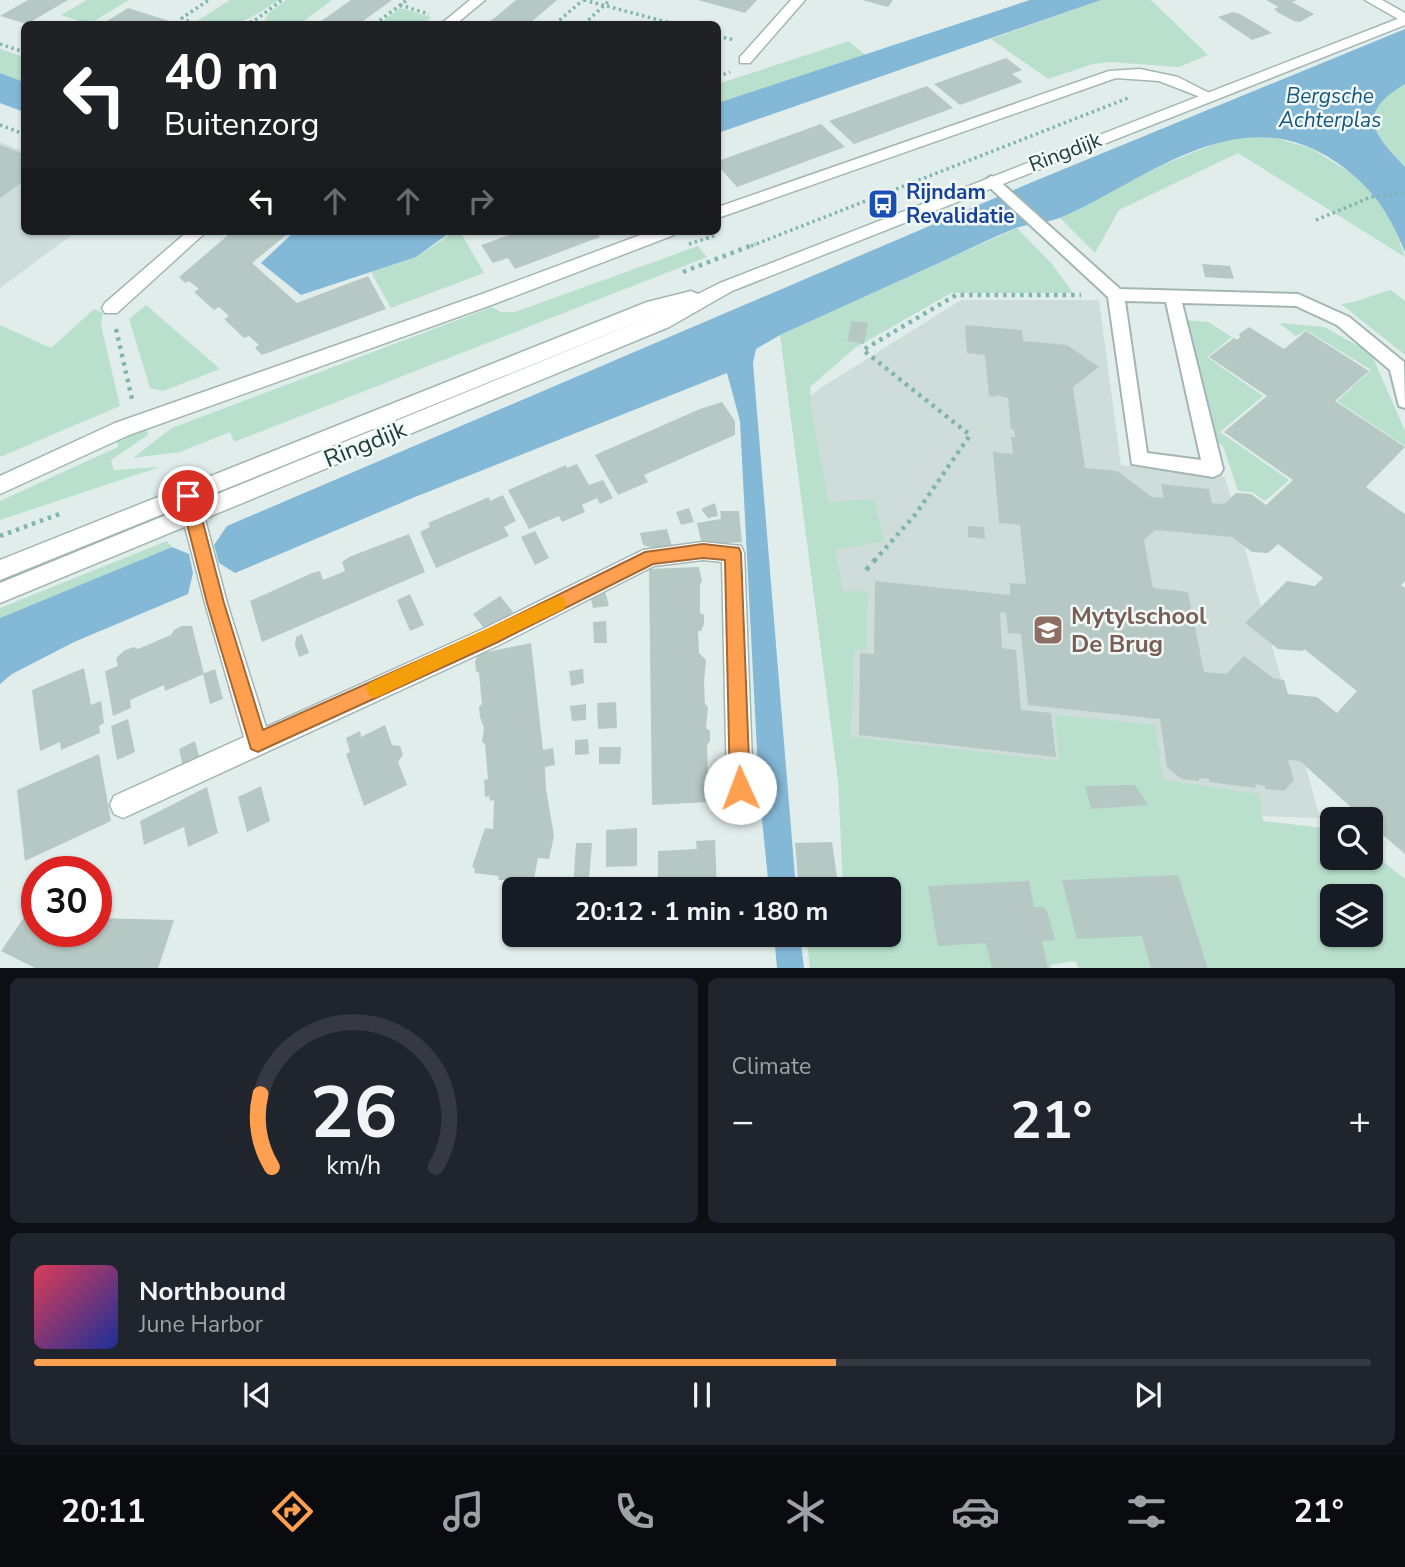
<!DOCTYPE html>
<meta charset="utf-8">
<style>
body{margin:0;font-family:"Nunito Sans",sans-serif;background:#20242c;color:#f1f3f6;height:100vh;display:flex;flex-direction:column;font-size:26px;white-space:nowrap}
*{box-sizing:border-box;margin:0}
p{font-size:23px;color:#9ea1a6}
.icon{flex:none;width:38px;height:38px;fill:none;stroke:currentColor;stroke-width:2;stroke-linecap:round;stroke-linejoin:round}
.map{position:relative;height:968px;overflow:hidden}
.sheet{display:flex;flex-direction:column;gap:10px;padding:10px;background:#0d0f14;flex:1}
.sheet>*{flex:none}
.guide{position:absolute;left:21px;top:21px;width:700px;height:214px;border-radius:10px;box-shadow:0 2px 5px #0004;background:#202124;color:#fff;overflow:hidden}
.buttons{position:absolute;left:1320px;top:807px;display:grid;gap:14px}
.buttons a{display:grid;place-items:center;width:63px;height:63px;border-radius:10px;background:#171b24;box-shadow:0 2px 5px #0004;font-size:35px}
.speed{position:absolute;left:21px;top:856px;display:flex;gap:14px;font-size:35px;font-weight:700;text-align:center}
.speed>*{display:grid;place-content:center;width:91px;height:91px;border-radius:50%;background:#171b24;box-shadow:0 2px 5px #0004;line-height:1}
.speed .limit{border:10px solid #d22;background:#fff;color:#111}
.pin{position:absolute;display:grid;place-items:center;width:60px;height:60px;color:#fff;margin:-30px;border:4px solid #fff;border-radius:50%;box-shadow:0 2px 7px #0007}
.me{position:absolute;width:77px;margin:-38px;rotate:358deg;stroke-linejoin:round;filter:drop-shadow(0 0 5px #0008)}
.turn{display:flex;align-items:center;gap:24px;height:147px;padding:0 28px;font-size:32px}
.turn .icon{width:91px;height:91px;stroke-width:2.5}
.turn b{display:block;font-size:49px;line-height:60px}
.lanes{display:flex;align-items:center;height:66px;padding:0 28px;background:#0003;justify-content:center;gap:35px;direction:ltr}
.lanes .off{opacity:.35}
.big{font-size:52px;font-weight:700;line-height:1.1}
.sheet .card{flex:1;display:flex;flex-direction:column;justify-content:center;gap:10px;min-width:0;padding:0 24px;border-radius:10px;background:#20242c}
.sheet .dial{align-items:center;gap:0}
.dial svg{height:182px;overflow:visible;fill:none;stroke:#363941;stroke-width:7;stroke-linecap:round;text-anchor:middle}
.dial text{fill:#f1f3f6;stroke:none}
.song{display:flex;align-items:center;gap:21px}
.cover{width:84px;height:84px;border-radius:10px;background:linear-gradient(135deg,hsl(350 70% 55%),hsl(230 70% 35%))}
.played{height:7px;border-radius:4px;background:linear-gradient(90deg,#fea04f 60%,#363941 60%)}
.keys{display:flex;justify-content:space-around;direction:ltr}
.heat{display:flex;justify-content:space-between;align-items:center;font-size:38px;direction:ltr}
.sheet .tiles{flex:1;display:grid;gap:10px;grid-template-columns:1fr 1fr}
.card:last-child{grid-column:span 2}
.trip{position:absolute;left:502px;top:877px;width:399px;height:70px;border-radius:10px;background:#171b24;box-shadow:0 2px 5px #0004;font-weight:700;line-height:70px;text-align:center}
.tabs{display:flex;height:112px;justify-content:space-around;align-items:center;background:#090b0e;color:#9ea1a6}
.tabs .icon{width:49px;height:49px}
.tabs .active{color:#fea04f}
.tabs b{font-size:32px;color:#f1f3f6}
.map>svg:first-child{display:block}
</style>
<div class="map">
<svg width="1405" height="969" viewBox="0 0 1405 969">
<rect width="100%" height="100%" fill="#e1edeb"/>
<path fill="#cfddda" d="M0,142L24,152V231H77L0,288Z
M961,300H1099L1121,465L1225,477L1320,818L1070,810L849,784L801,404L822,387Z"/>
<path fill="#b8e0cc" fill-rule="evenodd" d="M87,0H129L89,24L61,15Z
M230,0H279C250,18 234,33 197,21Z
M286,0H332L300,24H262L269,13Z
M1101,0H1151L1208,55L1179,67L1111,62L1093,64L1048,79L991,39Z
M400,8L431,17L423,24L380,23Z
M849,41L865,55L718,105V84Z
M0,49L24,57V82L0,73Z
M1405,84V167C1373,133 1355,114 1405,84Z
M1240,136L1275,138L1310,148L1361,179L1392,220L1405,257L1238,153L1119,210L1095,253L1060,218C1118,187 1176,155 1240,136Z
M1017,228L1052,264L1073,293H951L855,348L810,387L813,421L829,502L874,499L884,541L835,550L843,591H868L867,650H854L851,737L1059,761L1055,715L1155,725L1163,780L1259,794L1263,821L1332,829V858H1370V851L1405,879V968L1079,969L1075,961L1051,965V969L810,968L806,935L889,934V889H827L843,887L838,781L780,335ZM1332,896H1370V934H1332Z
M461,233L484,273L391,308L371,272L416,257L450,235Z
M698,246L707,257L234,442L230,432L180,452L133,458L172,428L492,307L501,312H515Z
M1391,290L1405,301V355L1341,304C1360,302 1373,294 1391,290Z
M146,305L220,369L163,391L150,388L129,319Z
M94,309L103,313L101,325L120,406L0,457V325L51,348Z
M1185,320L1208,322L1232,337L1207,357L1263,396L1220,432L1289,480L1265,501L1252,492L1238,491L1223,446L1211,438Z
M1279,323L1324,327L1371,353L1405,431V446L1337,401L1371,370L1306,330L1296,336Z
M147,429L148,435L111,460L114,470L160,467L0,520V501L118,447L117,440Z
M167,541L172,547L0,618V608Z"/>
<path fill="#84b8d7" d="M1030,0H1101L718,133V103Z
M1405,29V84C1355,114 1373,133 1405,167V252C1389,212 1371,186 1336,162C1239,96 1150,178 1062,217C1048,223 1031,223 1016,228C990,238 964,252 939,263C886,287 833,311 780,335L756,349L753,363L796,889H769L759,790L740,421L727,373L415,497L235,573L219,563L214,545L227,526L1030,183Z
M0,73L24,82V112L0,103Z
M295,231H452L416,257L301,295L261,263Z
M172,547L189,554L193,573L188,594L74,642L12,674L0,684V618Z
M774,935H800L804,968H777Z"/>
<path fill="#b6c8c4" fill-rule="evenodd" d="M28,0H68L27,24L0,16Z
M351,0H392L359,24H317Z
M516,0H557L529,24H487Z
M698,0H757L745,13Z
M862,0H893L888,7Z
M1266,0H1297L1292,2L1314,14L1300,22L1294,21L1277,12L1274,9L1279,7Z
M128,8L179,24H102Z
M1233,12L1240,14L1272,33L1252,40L1218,17Z
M1006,58L1022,70L1012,74L1023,82L960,105L934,84Z
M927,86L953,108L854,144L829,121Z
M821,124L845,147L737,187L718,166V161Z
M0,145L24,154V181L0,198Z
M233,231H291L252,263L297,303L368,276L386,309L262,355L255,348L259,345L249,336L244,338L224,319L229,316L219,307L214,310L194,292L199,289L189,281L185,283L179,277Z
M521,231H596L600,237L515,269L508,258L493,263L481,245Z
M1202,264L1230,266L1234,279L1205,277Z
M852,321L868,323L864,344L847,341Z
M965,325L1022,330L1023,341L1067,345L1099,367L1073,387L1085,468L1117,471L1152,497L1164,498L1161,484L1209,489L1212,503L1224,504L1236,493L1251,494L1266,505L1293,480L1224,432L1267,396L1209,357L1234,338L1237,340L1241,336L1238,335L1249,327L1284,349L1306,331L1369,371L1335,401L1405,447L1366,487L1405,514V581L1401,585L1405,588V854L1370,824V819H1364L1300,761L1288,760L1294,780L1284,791L1265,789V786L1255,784L1256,788L1209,782V779L1199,778V781L1181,779L1167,767L1160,719L1028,705L1021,634L1008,633L1006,613L1000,612L1002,648L1016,650L1021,710L1051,713L1056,757L859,735L860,653L874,654L875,581L1010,595V583L1026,584L1020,525L999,523L993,452L1013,454L1011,437H1015L1014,430L1011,429L1008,398L996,395V397L989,396L985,355L967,353ZM1155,530L1232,537L1252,552L1268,553L1278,544L1323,578L1315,586L1287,581L1245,623L1278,649L1303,651L1304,649L1357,691L1337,713L1317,697L1288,694L1284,680L1273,678L1244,656L1226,674L1204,672L1188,592L1153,588L1144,540Z
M722,402L735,421V435L644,475L648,482L618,495L595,455L700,409Z
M577,464L589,485L603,480L613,498L600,504L597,498L582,505L585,512L562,522L559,516L529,529L508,490L566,465L567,468Z
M503,495L516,521L504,527L509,536L436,568L420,532L430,527L428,523L489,497L490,501Z
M715,503L718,516L708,518L701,509Z
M689,508L694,522L681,525L676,512Z
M720,511H739L742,542L702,545L697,523L721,519Z
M968,526L984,527L985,539L968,537Z
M667,529L672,546L656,549L643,545L640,533Z
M535,531L549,558L535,565L521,537Z
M409,534L425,572L262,642L250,601L312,573L320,571L323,580L345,571L342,562L349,557Z
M699,567L702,582L700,584V613L704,615V624L701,631H698L699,653L706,660L704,682L705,704L708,707L706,728L710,731V741L707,745L708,780L712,783V793L709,802L652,805L649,569Z
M605,591L609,606L593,608L591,599Z
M410,594L424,625L410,631L397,600Z
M500,596L513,612L486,631L473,614Z
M606,621L607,643H594L593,622Z
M182,626H192L204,674L165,691L164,685L130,700L131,708L113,716L105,671L118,666L116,658L125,650L134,647L138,649L171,635L174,630Z
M302,634L309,653L299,657L295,645L296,637Z
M531,643L543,750L553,748L555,765L545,767L546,789L554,836L549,859L538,858L532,889H514V895L503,894L505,880H498L499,876L474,873L475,868L472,867L485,828L493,829L494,800L490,801L489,796L485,797L484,780L488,779L485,744L482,742L484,728L480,717L479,707L482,704L479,673L476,671L475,662L478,654Z
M84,668L91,705L101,701L104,723L99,726L100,733L61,750L60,742L40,751L32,690Z
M215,669L223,699L210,704L203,674Z
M583,669L584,683L571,686L569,671Z
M616,702L617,728L598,729L597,703Z
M586,704V720L572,721L570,706Z
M128,719L135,752L117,760L111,726Z
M385,725L392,745L400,746L403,755L398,762L407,785L364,806L346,754L350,752L346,738L360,731L361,737Z
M588,739L589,754L575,755V740Z
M195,741L201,763L184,771L179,749Z
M599,747H621L620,764H599Z
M99,754L111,821L25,861L17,790Z
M1135,785L1148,805L1091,809L1085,786Z
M261,786L270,821L247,832L238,797Z
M207,787L218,833L188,847L184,827L144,845L140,821Z
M637,828V866L606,867V830Z
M715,840L717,889H664V881H658V851L697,849L696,841Z
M832,842L837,877L798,878L795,843Z
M576,843H592L588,889H573Z
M1178,875L1208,969H1151L1142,936L1077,939L1062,880Z
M1029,881L1034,907H1043L1047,911L1055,940L1042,941L1048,969H992L986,943L938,946L928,886Z
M27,913L37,916V931H96V918L174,920L158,969H37L1,951Z"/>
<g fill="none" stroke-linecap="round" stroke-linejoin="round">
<g stroke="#a3b6b4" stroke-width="4">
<path id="service" d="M991,176L996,178L1120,289L1298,294L1349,317L1404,362L1405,408L1399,406L1390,370L1337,325L1296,306L1182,303L1223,469L1220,474L1213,477L1132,464L1108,297L986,184L984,181ZM1125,301L1166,302L1201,460L1147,453Z"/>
</g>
<g stroke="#a3b6b4" stroke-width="3">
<path id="minor" d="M470,0H485L456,24H441Z
M791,0H805L750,63H740V57Z
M1365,0H1382L1405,13V23Z
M1140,69L1178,77L1215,96L1208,100L1159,81L1116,78L718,218V207L1109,71Z
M188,231H207L117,313H105L102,308L105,303Z
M651,231H676L674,235L494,304L129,435L0,494V476L115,423L482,294Z
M188,487L195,490L199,496L227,603L266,727L483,629L643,550L703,542L741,546L744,553L753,788L749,797L740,801L731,797L727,788L722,562L703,560L654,566L499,645L132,814L123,818L114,814L110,805L114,796L244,737L205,603L177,496L181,490Z"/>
</g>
<g stroke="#a3b6b4" stroke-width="3">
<path id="tertiary" d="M1405,16V25L732,291L669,327L0,603V583L672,308L0,580V560L647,302L691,291L698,294L720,283Z"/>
</g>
<path stroke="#7fb4af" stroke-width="3.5" stroke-dasharray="2.5 3.5" stroke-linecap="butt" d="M584,0L674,24
M400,5L429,14
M194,24L182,18L209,0
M244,24L254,21L282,0
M375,24L407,0
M555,24L583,0
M584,24L610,0
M718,36L734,40
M0,44L24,52
M718,77L730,72
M0,125L24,134
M1316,220L1371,197L1405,193
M689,244L717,235
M751,246L1128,98"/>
<path stroke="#7fb4af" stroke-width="4.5" stroke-dasharray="3.5 5" stroke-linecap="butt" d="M683,272L755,244
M116,329L132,399
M0,536L62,513
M874,561L915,515L970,435L863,350L956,295H1081"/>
<path stroke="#7fb4af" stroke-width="5" stroke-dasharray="4.5 6" stroke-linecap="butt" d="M866,570L875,560"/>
<use href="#service" fill="#fff" fill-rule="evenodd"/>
<use href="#minor" fill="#fff" fill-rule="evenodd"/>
<use href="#tertiary" fill="#fff" fill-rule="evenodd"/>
</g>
<path fill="#fea04f" stroke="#a56833" stroke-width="2" d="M188,490L194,492L196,496L224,603L263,730L485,631L645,552L703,544L739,548L741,553L750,788L747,795L740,798L733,795L730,788L725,560L703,558L653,564L498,642L264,749L258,752L251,749L207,603L180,496L183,492Z"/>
<path fill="#f59e0b" d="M558,596L564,598L566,604L564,609L382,695L375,698L369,695L366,689L369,683Z"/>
<defs>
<g id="bus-square" transform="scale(1.575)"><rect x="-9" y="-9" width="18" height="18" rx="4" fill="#1a4fb4" stroke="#f2f9f7"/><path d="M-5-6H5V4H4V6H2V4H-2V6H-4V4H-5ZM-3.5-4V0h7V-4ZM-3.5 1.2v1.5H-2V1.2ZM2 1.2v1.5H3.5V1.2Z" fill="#fff"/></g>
<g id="school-square" transform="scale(1.575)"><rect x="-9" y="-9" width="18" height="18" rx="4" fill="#8d6e63" stroke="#f2f9f7"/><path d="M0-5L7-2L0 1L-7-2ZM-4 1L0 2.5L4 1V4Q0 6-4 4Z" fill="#fff"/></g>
</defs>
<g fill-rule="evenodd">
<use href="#bus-square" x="883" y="204"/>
<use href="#school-square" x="1048" y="630"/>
</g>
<g text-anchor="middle" stroke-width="5" stroke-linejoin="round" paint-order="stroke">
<g font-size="21" font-style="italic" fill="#145781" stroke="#f2f9f7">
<text x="1330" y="103">Bergsche<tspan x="1330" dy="24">Achterplas</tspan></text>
</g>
<g font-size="21" fill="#20403e" stroke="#f2f9f7">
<text transform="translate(1065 152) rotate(-21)" y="7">Ringdijk</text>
</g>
<g font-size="21" font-weight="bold" fill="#164399" stroke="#f2f9f7" text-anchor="start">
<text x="906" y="199">Rijndam<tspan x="906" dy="24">Revalidatie</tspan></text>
</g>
<g font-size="24" fill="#20403e" stroke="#f2f9f7">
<text transform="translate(365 444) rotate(-22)" y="8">Ringdijk</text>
</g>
<g font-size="24" font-weight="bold" fill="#785e54" stroke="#f2f9f7" text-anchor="start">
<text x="1071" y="624">Mytylschool<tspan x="1071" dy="28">De Brug</tspan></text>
</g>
</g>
</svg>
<div class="buttons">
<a><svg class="icon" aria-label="search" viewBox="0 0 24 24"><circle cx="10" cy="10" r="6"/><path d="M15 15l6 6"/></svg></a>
<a><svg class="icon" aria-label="layers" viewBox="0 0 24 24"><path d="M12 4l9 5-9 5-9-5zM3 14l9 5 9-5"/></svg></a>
</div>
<div class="speed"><div class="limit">30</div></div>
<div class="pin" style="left:188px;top:496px;background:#d93025"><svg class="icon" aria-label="arrive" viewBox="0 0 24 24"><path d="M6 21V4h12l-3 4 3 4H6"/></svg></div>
<svg class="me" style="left:740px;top:788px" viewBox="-20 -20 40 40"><circle r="19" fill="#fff"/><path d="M0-13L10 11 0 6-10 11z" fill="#fea04f"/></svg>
<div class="trip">20:12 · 1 min · 180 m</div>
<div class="guide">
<div class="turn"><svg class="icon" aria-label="left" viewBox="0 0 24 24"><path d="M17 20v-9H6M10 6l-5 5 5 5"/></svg><div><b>40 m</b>Buitenzorg</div></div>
<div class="lanes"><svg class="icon" aria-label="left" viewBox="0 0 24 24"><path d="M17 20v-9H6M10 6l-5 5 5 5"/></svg><svg class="icon off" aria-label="ahead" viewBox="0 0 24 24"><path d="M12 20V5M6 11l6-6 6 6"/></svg><svg class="icon off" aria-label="ahead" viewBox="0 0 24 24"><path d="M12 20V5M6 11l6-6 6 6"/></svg><svg class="icon off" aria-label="right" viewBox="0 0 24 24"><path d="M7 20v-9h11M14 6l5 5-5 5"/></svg></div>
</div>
</div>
<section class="sheet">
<div class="tiles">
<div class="card dial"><svg viewBox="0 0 100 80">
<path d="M14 69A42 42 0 1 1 86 69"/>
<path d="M14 69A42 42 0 0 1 9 37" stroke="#fea04f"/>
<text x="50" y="56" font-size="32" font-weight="700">26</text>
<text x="50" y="72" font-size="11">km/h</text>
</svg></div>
<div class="card"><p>Climate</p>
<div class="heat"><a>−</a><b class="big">21°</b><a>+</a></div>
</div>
<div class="card">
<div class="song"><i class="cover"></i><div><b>Northbound</b><p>June Harbor</p></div></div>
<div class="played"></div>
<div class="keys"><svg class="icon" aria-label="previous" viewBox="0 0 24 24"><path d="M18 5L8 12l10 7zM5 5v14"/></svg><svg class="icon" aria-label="pause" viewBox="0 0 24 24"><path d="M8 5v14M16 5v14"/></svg><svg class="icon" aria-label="next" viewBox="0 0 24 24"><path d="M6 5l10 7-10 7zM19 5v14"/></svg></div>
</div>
</div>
</section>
<nav class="tabs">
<b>20:11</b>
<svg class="icon active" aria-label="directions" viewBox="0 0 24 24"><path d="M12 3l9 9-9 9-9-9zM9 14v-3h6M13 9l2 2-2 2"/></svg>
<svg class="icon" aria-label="music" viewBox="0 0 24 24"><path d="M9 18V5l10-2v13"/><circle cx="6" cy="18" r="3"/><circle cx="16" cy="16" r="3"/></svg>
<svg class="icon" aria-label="phone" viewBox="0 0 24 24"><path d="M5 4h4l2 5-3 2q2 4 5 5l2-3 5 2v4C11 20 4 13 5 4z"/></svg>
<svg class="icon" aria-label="climate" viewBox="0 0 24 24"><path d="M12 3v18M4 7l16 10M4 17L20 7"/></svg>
<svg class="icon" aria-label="car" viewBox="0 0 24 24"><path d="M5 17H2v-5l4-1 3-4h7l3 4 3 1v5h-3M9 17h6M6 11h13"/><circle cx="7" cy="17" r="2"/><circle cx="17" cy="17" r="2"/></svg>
<svg class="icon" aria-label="filters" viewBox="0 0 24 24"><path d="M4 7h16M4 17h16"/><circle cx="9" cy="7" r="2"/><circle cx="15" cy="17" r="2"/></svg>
<b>21°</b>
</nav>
